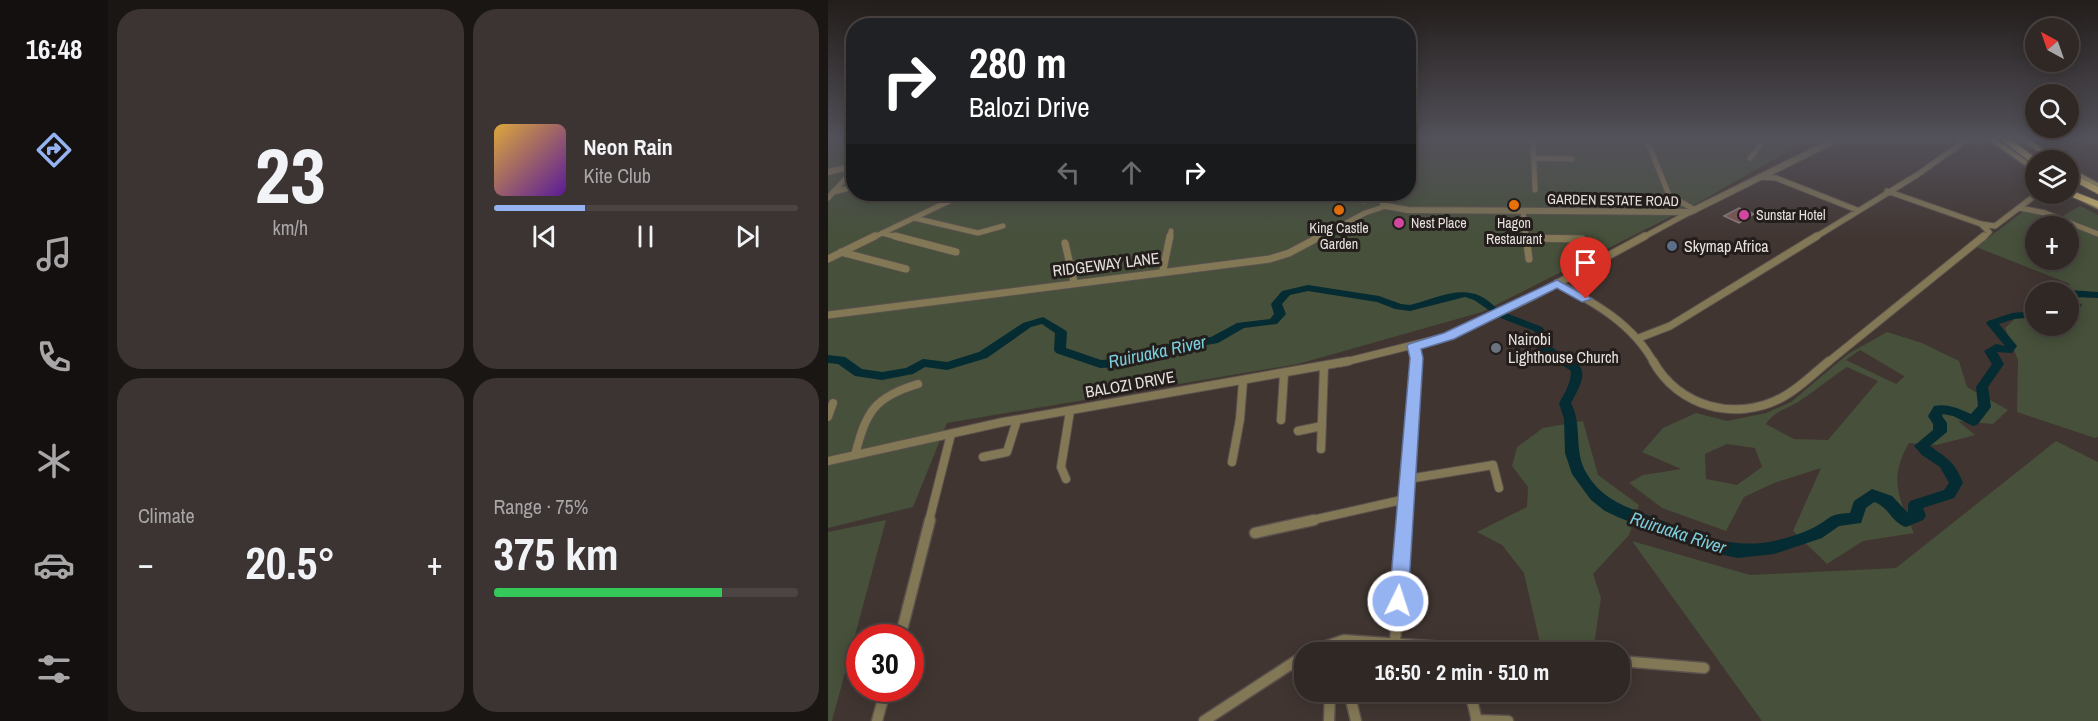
<!DOCTYPE html>
<meta charset="utf-8">
<style>
body{margin:0;font-family:"Archivo Narrow",sans-serif;background:#3c3432;color:#f1f3f6;height:100vh;display:flex;flex-direction:column;font-size:22px;white-space:nowrap}
*{box-sizing:border-box;margin:0}
p{font-size:20px;color:#a8a6a7}
.icon{flex:none;width:33px;height:33px;fill:none;stroke:currentColor;stroke-width:2;stroke-linecap:round;stroke-linejoin:round}
.map{position:relative;flex:1;overflow:hidden}
.sheet{display:flex;flex-direction:column;gap:9px;padding:9px;background:#1a1614;width:720px}
.sheet>*{flex:none}
.banner{position:absolute;left:18px;top:18px;width:570px;height:183px;border-radius:24px;box-shadow:0 3px 15px #0003,0 0 0 2px #4b4442;background:#202124;color:#fff;overflow:hidden}
.needle{width:39px;rotate:320deg}
.buttons{position:absolute;left:1197px;top:18px;display:grid;gap:12px}
.buttons a{display:grid;place-items:center;width:54px;height:54px;border-radius:50%;background:#302825;box-shadow:0 3px 15px #0003,0 0 0 2px #4b4442;font-size:30px}
.speed{position:absolute;left:18px;top:624px;display:flex;gap:12px;font-size:30px;font-weight:700;text-align:center}
.speed>*{display:grid;place-content:center;width:78px;height:78px;border-radius:50%;background:#302825;box-shadow:0 3px 15px #0003,0 0 0 2px #4b4442;line-height:1}
.speed .limit{border:9px solid #d22;background:#fff;color:#111}
.pin{position:absolute;display:grid;place-items:center;width:51px;height:51px;color:#fff;margin:-62px -26px;border-radius:50% 50% 50% 0;rotate:-45deg;box-shadow:0 0 6px #0007}
.pin .icon{rotate:45deg}
.me{position:absolute;width:66px;margin:-33px;rotate:4deg;stroke-linejoin:round;filter:drop-shadow(0 0 4px #0008)}
.turn{display:flex;align-items:center;gap:21px;height:126px;padding:0 24px;font-size:27px}
.turn .icon{width:78px;height:78px;stroke-width:2.5}
.turn b{display:block;font-size:42px;line-height:51px}
.lanes{display:flex;align-items:center;height:57px;padding:0 24px;background:#0003;justify-content:center;gap:30px;direction:ltr}
.lanes .off{opacity:.35}
.big{font-size:45px;font-weight:700;line-height:1.1}
.sheet .widget{flex:1;display:flex;flex-direction:column;justify-content:center;gap:9px;min-width:0;padding:0 21px;border-radius:24px;background:#3c3432}
.sheet .dial{align-items:center;gap:0}
.dial b{font-size:78px;line-height:1}
.song{display:flex;align-items:center;gap:18px}
.cover{width:72px;height:72px;border-radius:9px;background:linear-gradient(135deg,hsl(40 70% 55%),hsl(270 70% 35%))}
.played{height:6px;border-radius:3px;background:linear-gradient(90deg,#95b2f1 30%,#4b4442 30%)}
.keys{display:flex;justify-content:space-around;direction:ltr}
.heat{display:flex;justify-content:space-between;align-items:center;font-size:33px;direction:ltr}
.charge{height:9px;border-radius:4px;background:linear-gradient(90deg,#34c759 75%,#4b4442 0)}
.sheet .tiles{flex:1;display:grid;gap:9px;grid-template-columns:repeat(2,1fr)}
.trip{position:absolute;left:466px;top:642px;width:336px;height:60px;border-radius:24px;background:#302825;box-shadow:0 3px 15px #0003,0 0 0 2px #4b4442;font-weight:700;line-height:60px;text-align:center}
main{display:flex;flex:1;min-height:0}
.menu{display:flex;flex-direction:column;width:108px;justify-content:space-around;align-items:center;background:#13100f;color:#a8a6a7}
.menu .icon{width:42px;height:42px}
.menu .on{color:#95b2f1}
.menu b{font-size:27px;color:#f1f3f6}
.map>svg:first-child{display:block}
</style>
<main>
<nav class="menu">
<b>16:48</b>
<svg class="icon on" aria-label="directions" viewBox="0 0 24 24"><path d="M12 3l9 9-9 9-9-9zM9 14v-3h6M13 9l2 2-2 2"/></svg>
<svg class="icon" aria-label="music" viewBox="0 0 24 24"><path d="M9 18V5l10-2v13"/><circle cx="6" cy="18" r="3"/><circle cx="16" cy="16" r="3"/></svg>
<svg class="icon" aria-label="phone" viewBox="0 0 24 24"><path d="M5 4h4l2 5-3 2q2 4 5 5l2-3 5 2v4C11 20 4 13 5 4z"/></svg>
<svg class="icon" aria-label="climate" viewBox="0 0 24 24"><path d="M12 3v18M4 7l16 10M4 17L20 7"/></svg>
<svg class="icon" aria-label="car" viewBox="0 0 24 24"><path d="M5 17H2v-5l4-1 3-4h7l3 4 3 1v5h-3M9 17h6M6 11h13"/><circle cx="7" cy="17" r="2"/><circle cx="17" cy="17" r="2"/></svg>
<svg class="icon" aria-label="filters" viewBox="0 0 24 24"><path d="M4 7h16M4 17h16"/><circle cx="9" cy="7" r="2"/><circle cx="15" cy="17" r="2"/></svg>
</nav>
<section class="sheet">
<div class="tiles">
<div class="widget dial"><b>23</b><p>km/h</p></div>
<div class="widget">
<div class="song"><i class="cover"></i><div><b>Neon Rain</b><p>Kite Club</p></div></div>
<div class="played"></div>
<div class="keys"><svg class="icon" aria-label="previous" viewBox="0 0 24 24"><path d="M18 5L8 12l10 7zM5 5v14"/></svg><svg class="icon" aria-label="pause" viewBox="0 0 24 24"><path d="M8 5v14M16 5v14"/></svg><svg class="icon" aria-label="next" viewBox="0 0 24 24"><path d="M6 5l10 7-10 7zM19 5v14"/></svg></div>
</div>
<div class="widget"><p>Climate</p>
<div class="heat"><a>−</a><b class="big">20.5°</b><a>+</a></div>
</div>
<div class="widget"><p>Range · 75%</p><b class="big">375 km</b><div class="charge"></div></div>
</div>
</section>
<div class="map">
<svg width="1270" height="721" viewBox="0 0 1270 721">
<rect width="100%" height="100%" fill="#403531"/>
<path fill="#46503a" fill-rule="evenodd" d="M0,138H25L26,194H580L581,138L982,139L868,204L654,312L470,364L119,423L85,507L0,528Z
M1252,206L1270,215V437L1267,438L1189,412L1190,360L1177,328L1200,307L1207,305L1208,326H1240V292H1231L1242,284L1148,247L1196,211L1228,220ZM1208,226H1240V260H1208Z
M1059,332L1094,343L1131,361L1139,387L1180,410L1165,424L1130,421L1147,435L1109,445L1081,443C1060,479 1071,498 1086,533L1035,541L999,564L965,531L993,468L946,483L916,497L898,531L834,508L801,483L815,475L853,469L814,452L835,428L868,413L899,421L938,413L963,402L1020,354ZM1032,350L1076,376V377L1068,384L1018,360ZM1019,367L1050,381L1000,440L966,439L938,424C947,410 960,409 973,400C989,390 1003,377 1019,367ZM899,444L927,448L934,467L909,485L878,479L877,454Z
M755,421L770,475L811,505L801,535L765,574L773,598L765,652H714L696,573L674,545L649,532L699,507L700,487L684,466L689,447L715,428Z
M1228,441L1270,462V721H934L804,541L922,575L1068,568Z
M58,520L4,721H0V532Z"/>
<g fill="none" stroke-linecap="round" stroke-linejoin="round">
<path fill="#052c32" fill-rule="evenodd" d="M480,285L551,296L573,304L582,305C616,296 643,279 670,310L665,313L646,300L637,297L582,311L567,309L549,302L480,291L462,295L454,304L458,314L449,324L416,328L390,343L321,355L292,367L272,368L228,353L226,350L227,333L214,324L203,327L159,358L119,370L97,367L85,374L54,380L27,376L10,364L0,363V355L17,357L34,369L54,372L78,368L95,359L119,362L151,352L195,323L215,317L237,330L239,332L238,348L273,360L290,359L318,348L383,337L409,323L442,319L446,314L443,304L454,291Z
M1240,290L1270,292V298L1245,297L1254,305L1250,310H1240V292H1235Z
M1208,311V317L1186,319L1171,324L1189,346L1184,353L1169,352L1176,364L1160,387L1163,407L1150,424L1145,426L1125,416L1115,414L1114,416L1119,423V432L1102,446C1120,459 1127,462 1135,483L1126,498L1095,508L1098,516L1095,520L1078,527C1064,523 1060,506 1046,502L1038,508L1033,523L1011,526L994,538L946,554L910,558L877,551L792,518L777,511L763,500L744,474L737,453L736,419L731,403C737,393 743,383 743,371L709,348L707,345L711,339L706,331L670,317L668,315L670,313H678L714,327L723,339L719,344C750,366 767,361 743,403C755,426 745,452 759,474C776,502 802,508 830,519C868,534 904,550 946,541C958,538 973,534 985,528C1003,519 999,514 1022,513L1026,501L1044,489L1064,496L1080,513V505L1082,501L1116,490L1121,483L1112,467L1094,455L1086,446L1105,430V424L1100,416L1106,406C1119,403 1132,409 1143,414L1150,406L1148,387L1164,364L1156,351L1168,344L1177,346L1158,323L1160,321L1184,313Z"/>
</g>
<path fill="#7f5753" stroke="#8f817f" stroke-width="1.5" d="M911,208L926,214L911,223L896,216Z"/>
<g fill="none" stroke-linecap="round" stroke-linejoin="round">
<g stroke="#5b514d" stroke-width="7">
<path id="minor-far3" d="M20,138L26,151
M705,138L707,190
M818,138L841,195L867,210
M1132,140L1153,141
M707,158L744,159
M922,158L933,145L930,138
M931,177L948,178L1029,210
M1059,191L1153,224L1167,226L1205,197
M5,192L26,187
M512,194L536,201
M0,198L26,169
M1192,208L1217,213L1270,234
M695,211L698,238
M86,218L150,233L175,226
M1153,224L1161,232L1155,238
M54,233L73,238
M44,238L136,194
M342,238L343,231
M490,238L537,213L558,206
M814,238L862,212
M986,238L1089,175L1130,146L1134,142L1129,138"/>
</g>
<g stroke="#5b514d" stroke-width="9">
<path id="minor-far2" d="M67,236L128,252
M698,236L701,259
M698,238L754,239
M237,243L246,282
M13,252L78,269
M0,259L47,236
M335,270L342,236
M729,283C767,303 805,324 826,363
M0,315L442,259L461,253L493,236
M811,338L842,326L989,236
M586,346L589,363
M513,363L621,336L704,297L817,236
M999,363L1156,236"/>
</g>
<g stroke="#5b514d" stroke-width="10">
<path id="minor-far1" d="M825,361C850,407 908,422 953,398C971,389 986,373 1001,361
M0,417L5,403
M453,420L456,374
M470,431L494,426
M493,449L496,366
M27,455C38,412 46,397 90,384
M155,457L179,452L189,420
M0,461L175,422L521,361
M404,462L412,419L415,381
M238,479L233,467L242,411
M580,479L665,465L671,488
M101,521L123,434
M480,521L578,499
M576,521L589,361"/>
</g>
<g stroke="#5b514d" stroke-width="13">
<path id="minor" d="M427,533L486,520
M72,638L102,520
M516,640V652
M567,642L576,520
M481,652L516,640L687,652
M792,661L876,668
M521,692L528,721
M642,692L649,721
M648,720L680,721
M49,721L58,688
M376,721L477,655
M501,721L502,692"/>
</g>
<g stroke="#5b514d" stroke-width="8">
<path id="tertiary" d="M0,172L26,166
M548,194L558,206L580,210L862,212L1011,138"/>
</g>
<g stroke="#5b514d" stroke-width="3">
<path id="secondary" d="M1158,138H1166L1208,167V173Z
M1191,138H1199L1229,160H1222Z
M1240,167L1270,183V188L1240,172Z
M1240,189L1270,204V209L1239,194H1240Z"/>
</g>
<g stroke="#5b514d" stroke-width="2">
<path id="trunk" d="M1171,138H1180L1211,160H1208V164H1205Z
M1240,172L1270,187V194L1240,178Z
M1247,192L1270,201V207L1244,197V193Z"/>
</g>
<use href="#minor-far3" stroke="#837856" stroke-width="5"/>
<use href="#minor-far2" stroke="#837856" stroke-width="7"/>
<use href="#minor-far1" stroke="#837856" stroke-width="8"/>
<use href="#minor" stroke="#837856" stroke-width="10"/>
<use href="#tertiary" stroke="#837856" stroke-width="6"/>
<use href="#secondary" fill="#ad9c64" fill-rule="evenodd"/>
<use href="#trunk" fill="#dcc472" fill-rule="evenodd"/>
</g>
<linearGradient id="sky" x2="0" y2="1"><stop stop-color="#231d1b"/><stop offset="0.58" stop-color="#53515a"/><stop offset="1" stop-color="#53515a" stop-opacity="0"/></linearGradient>
<rect width="1270" height="239" fill="url(#sky)"/>
<path fill="#95b2f1" stroke="#61749d" stroke-width="1.5" d="M729,280L764,299L754,302L729,288L626,339L593,349L595,358L580,601L577,607L570,610L564,607L561,601L582,358L579,346L581,344L616,333Z"/>
<g fill="#e8710a" stroke="#231e1c" stroke-width="2">
<circle cx="686" cy="205" r="6"/>
<circle cx="511" cy="210" r="6"/>
</g>
<g fill="#d1479c" stroke="#231e1c" stroke-width="2">
<circle cx="916" cy="215" r="6"/>
<circle cx="571" cy="223" r="6"/>
</g>
<circle fill="#5c6f8a" stroke="#231e1c" stroke-width="2" cx="844" cy="246" r="6"/>
<circle fill="#6b7280" stroke="#231e1c" stroke-width="2" cx="668" cy="348" r="6"/>
<g text-anchor="middle" stroke-width="6" stroke-linejoin="round" paint-order="stroke">
<g font-size="14" fill="#e8e1de" stroke="#231e1c">
<text transform="translate(785 200) rotate(1)" y="5">GARDEN ESTATE ROAD</text>
</g>
<g font-size="14" fill="#e8e1de" stroke="#231e1c" text-anchor="start">
<text x="928" y="220">Sunstar Hotel</text>
<text x="583" y="228">Nest Place</text>
<text x="686" y="228" text-anchor="middle">Hagon<tspan x="686" dy="16">Restaurant</tspan></text>
<text x="511" y="233" text-anchor="middle">King Castle<tspan x="511" dy="16">Garden</tspan></text>
</g>
<g font-size="16" fill="#e8e1de" stroke="#231e1c" text-anchor="start">
<text x="856" y="252">Skymap Africa</text>
<text x="680" y="345">Nairobi<tspan x="680" dy="18">Lighthouse Church</tspan></text>
</g>
<g font-size="16" fill="#e8e1de" stroke="#231e1c">
<text transform="translate(278 264) rotate(-7)" y="6">RIDGEWAY LANE</text>
<text transform="translate(302 384) rotate(-10)" y="6">BALOZI DRIVE</text>
</g>
<g font-size="18" font-style="italic" fill="#7acedd" stroke="#231e1c">
<text transform="translate(329 352) rotate(-12)" y="6">Ruiruaka River</text>
<text transform="translate(850 533) rotate(18)" y="6">Ruiruaka River</text>
</g>
</g>
</svg>
<div class="buttons">
<a><svg class="needle" viewBox="-14 -14 28 28"><path d="M0-13l5 13h-10z" fill="#e53935"/><path d="M0 13l5-13h-10z" fill="#a8a6a7"/></svg></a>
<a><svg class="icon" aria-label="search" viewBox="0 0 24 24"><circle cx="10" cy="10" r="6"/><path d="M15 15l6 6"/></svg></a>
<a><svg class="icon" aria-label="layers" viewBox="0 0 24 24"><path d="M12 4l9 5-9 5-9-5zM3 14l9 5 9-5"/></svg></a>
<a>+</a>
<a>−</a>
</div>
<div class="speed"><div class="limit">30</div></div>
<div class="pin" style="left:758px;top:299px;background:#d93025"><svg class="icon" aria-label="arrive" viewBox="0 0 24 24"><path d="M6 21V4h12l-3 4 3 4H6"/></svg></div>
<svg class="me" style="left:570px;top:601px" viewBox="-20 -20 40 40"><circle r="17" fill="#95b2f1" stroke="#fff" stroke-width="3"/><path d="M0-11L8 9 0 5-8 9z" fill="#fff"/></svg>
<div class="trip">16:50 · 2 min · 510 m</div>
<div class="banner">
<div class="turn"><svg class="icon" aria-label="right" viewBox="0 0 24 24"><path d="M7 20v-9h11M14 6l5 5-5 5"/></svg><div><b>280 m</b>Balozi Drive</div></div>
<div class="lanes"><svg class="icon off" aria-label="left" viewBox="0 0 24 24"><path d="M17 20v-9H6M10 6l-5 5 5 5"/></svg><svg class="icon off" aria-label="ahead" viewBox="0 0 24 24"><path d="M12 20V5M6 11l6-6 6 6"/></svg><svg class="icon" aria-label="right" viewBox="0 0 24 24"><path d="M7 20v-9h11M14 6l5 5-5 5"/></svg></div>
</div>
</div>
</main>
